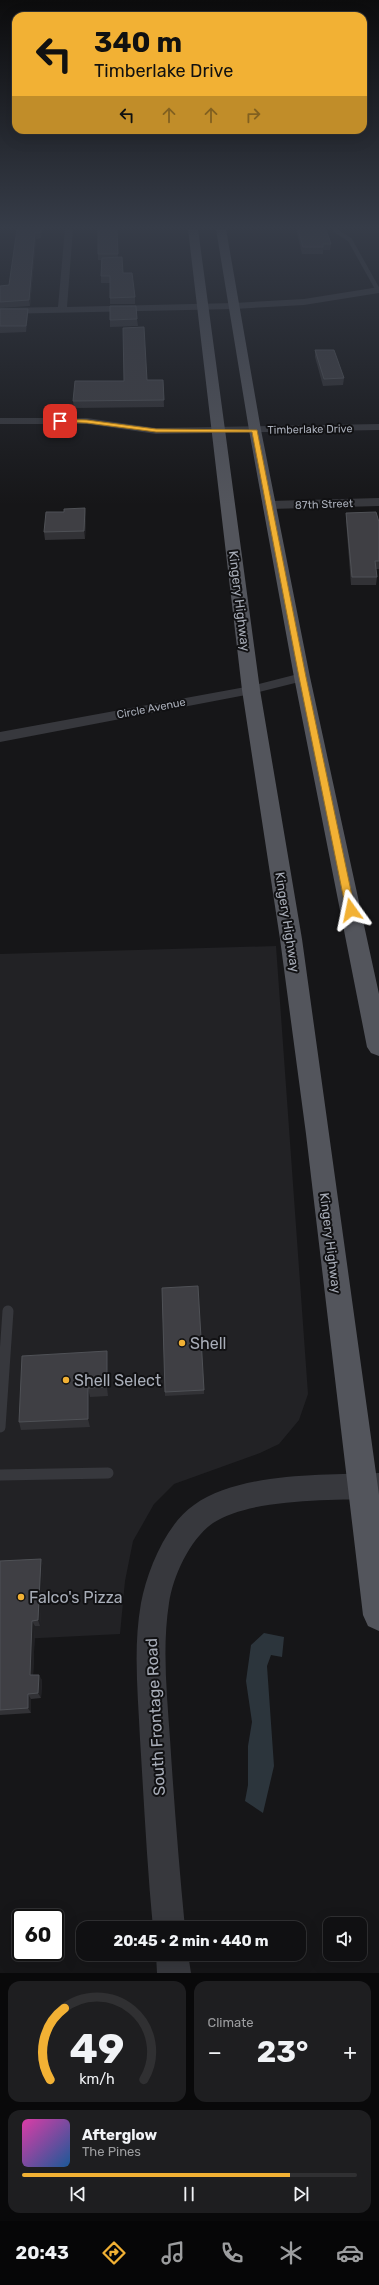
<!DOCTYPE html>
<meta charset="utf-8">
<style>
body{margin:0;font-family:Rubik,sans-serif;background:#1e1e20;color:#f1f3f6;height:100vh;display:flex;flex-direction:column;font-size:15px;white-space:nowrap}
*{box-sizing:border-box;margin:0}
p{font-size:13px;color:#9c9d9f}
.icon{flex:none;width:22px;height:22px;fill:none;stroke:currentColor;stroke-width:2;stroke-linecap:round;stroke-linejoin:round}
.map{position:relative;height:1973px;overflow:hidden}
.panel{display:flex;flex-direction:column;gap:8px;padding:8px;background:#09090a;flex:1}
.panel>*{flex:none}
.hud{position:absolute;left:12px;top:12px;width:355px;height:122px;border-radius:12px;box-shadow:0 4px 16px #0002,0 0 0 1px #303032;background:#f2b134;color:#111;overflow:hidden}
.tools{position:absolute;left:323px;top:1917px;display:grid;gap:8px}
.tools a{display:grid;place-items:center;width:44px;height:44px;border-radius:8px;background:#101012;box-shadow:0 4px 16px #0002,0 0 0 1px #303032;font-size:20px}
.speed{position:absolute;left:12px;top:1909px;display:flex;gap:8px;font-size:20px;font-weight:700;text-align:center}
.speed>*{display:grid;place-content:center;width:52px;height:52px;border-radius:50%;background:#101012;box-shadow:0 4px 16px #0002,0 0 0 1px #303032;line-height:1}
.speed .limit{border:2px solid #111;border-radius:6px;background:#fff;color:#111}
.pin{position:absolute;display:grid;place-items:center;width:34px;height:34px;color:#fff;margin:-17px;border-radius:8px;box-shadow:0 2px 6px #0006}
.me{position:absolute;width:44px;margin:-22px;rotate:348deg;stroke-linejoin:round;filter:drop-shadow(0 0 3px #0008)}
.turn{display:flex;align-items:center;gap:14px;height:84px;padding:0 16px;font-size:18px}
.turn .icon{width:52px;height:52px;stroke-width:2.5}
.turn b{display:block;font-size:28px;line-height:34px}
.lanes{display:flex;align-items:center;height:38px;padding:0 16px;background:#0003;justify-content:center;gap:20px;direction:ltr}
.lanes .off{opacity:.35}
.big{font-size:30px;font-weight:700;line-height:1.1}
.panel .tile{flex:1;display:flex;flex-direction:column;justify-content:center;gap:6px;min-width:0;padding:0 14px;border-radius:12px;background:#1e1e20}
.panel .dial{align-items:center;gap:0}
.dial svg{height:104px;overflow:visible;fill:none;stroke:#303032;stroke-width:7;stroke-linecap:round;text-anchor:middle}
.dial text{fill:#f1f3f6;stroke:none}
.song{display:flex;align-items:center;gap:12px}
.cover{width:48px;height:48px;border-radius:6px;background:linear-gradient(135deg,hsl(320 70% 55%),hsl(210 70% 35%))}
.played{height:4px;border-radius:2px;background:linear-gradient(90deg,#f2b134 80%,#303032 80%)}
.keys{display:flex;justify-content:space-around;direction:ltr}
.heat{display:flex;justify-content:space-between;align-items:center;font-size:22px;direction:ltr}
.panel .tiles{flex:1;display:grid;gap:8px;grid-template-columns:1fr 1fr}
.tile:last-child{grid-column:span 2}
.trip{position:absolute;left:76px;top:1921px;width:230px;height:40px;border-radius:12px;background:#101012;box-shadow:0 4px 16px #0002,0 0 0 1px #303032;font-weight:700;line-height:40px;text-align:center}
.dock{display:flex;height:64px;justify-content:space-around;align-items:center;background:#060607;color:#9c9d9f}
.dock .icon{width:28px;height:28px}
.dock .selected{color:#f2b134}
.dock b{font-size:18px;color:#f1f3f6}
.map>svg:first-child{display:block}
</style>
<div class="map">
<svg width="379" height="1973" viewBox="0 0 379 1973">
<rect width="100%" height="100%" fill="#161618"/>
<path fill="#222225" d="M276,946L308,1394L299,1420L279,1444L260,1453L174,1484L154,1504L133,1541L125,1581L120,1634L0,1640V954Z"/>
<path fill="#2c353c" d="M264,1633L284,1637L282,1657L271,1655L267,1666L274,1766L263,1813L245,1801L248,1785V1746L252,1722L246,1681L251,1645Z"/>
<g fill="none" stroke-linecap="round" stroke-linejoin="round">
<path stroke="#37383d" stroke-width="4.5" d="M335,230L350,240L378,290"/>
<path stroke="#37383d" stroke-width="11" d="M0,1427L8,1311
M0,1475L108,1473"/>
<path fill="#37383d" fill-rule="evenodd" d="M65,229H73L67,307L234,303L304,299L379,287V293L304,305L234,309L0,314V308L58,307Z
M0,418H87L156,428L379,424V430L156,434L87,424H0Z
M379,498V506L270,509L264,505L270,501Z
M302,673L309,677L307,680L251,694L0,742V732L251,686Z
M379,1473V1499C334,1500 251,1498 213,1523C190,1539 173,1576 169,1603C162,1648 167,1694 170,1739C174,1802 179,1865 185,1928H153C147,1865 144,1802 140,1739C138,1694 133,1648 141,1603C147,1571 166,1524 194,1505C240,1472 325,1475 379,1473Z
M156,1954H188L191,1973H157Z"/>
<path fill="#53555c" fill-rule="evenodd" d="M188,229H198L260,690L302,939L379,1495V1631L368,1626L363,1615L306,1134L280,939L242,690Z
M216,229H226L261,430L310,677L379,994V1056L371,1053L367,1047L294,677L249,430Z"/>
</g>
<path fill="#323236" d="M17,229H42L41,238L36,239L30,306L0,308V286L9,285Z
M117,229L118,258L123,273L135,297V304H110V283H101V260H98V254Z
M296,229H326L331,244L330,250H323V254H302Z
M0,309L28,315L26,332L0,333Z
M137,319L138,326L110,327V320Z
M315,350L344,378L343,385L323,386L315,357Z
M147,380H163L164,407L74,408L73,401Z
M85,508L86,516L85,539L45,540L44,532L64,512Z
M346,513L379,522V569H376L377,577L376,585H351L346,520Z
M162,1288L204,1390V1394L165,1396Z
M108,1360V1396L90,1397V1427L21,1430L19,1422Z
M41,1559L43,1565L40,1626H35L33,1675L42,1680L41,1698L31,1699V1713L0,1715V1561Z"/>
<path fill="#212124" d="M41,229H42L41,238L40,233Z
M35,233L36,239L30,306L29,300Z
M28,309V315L26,332V326Z
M85,508L86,516L85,539L84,531Z
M107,1351L108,1360V1396L107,1387Z
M88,1388L90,1397V1427L88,1419Z
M41,1559L43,1565L40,1626L38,1620Z
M32,1621L35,1626L33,1680L30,1675Z
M39,1675L42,1680L41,1698L38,1693Z
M28,1694L31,1699V1713L28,1708Z"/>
<path fill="#3f3f44" stroke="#4f5156" d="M17,229H41L40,233H35L29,300L0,302V286L9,285Z
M98,229H117L118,254H98Z
M298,229H326L331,244H323V247H303Z
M122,257L123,273H132L135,297L110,298V276H101L102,258Z
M110,306H136L137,319L110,320Z
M0,309H28L26,326H0Z
M144,327L147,380H163L164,400L73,401L75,381H124L123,328Z
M315,350H334L344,378L324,379Z
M85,508L84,531L44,532L46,512H64V509Z
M376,512L379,522V561H375L377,577H352L346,513Z
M198,1286L204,1390L165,1392L162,1288Z
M107,1351V1387L88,1388V1419L19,1422L22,1356Z
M41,1559L38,1620L32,1621L30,1675H39L38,1693L28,1694V1708L0,1710V1561Z"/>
<linearGradient id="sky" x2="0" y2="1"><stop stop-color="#0c0c0d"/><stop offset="0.45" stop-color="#363c48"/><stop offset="1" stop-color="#363c48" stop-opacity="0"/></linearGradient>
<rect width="379" height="505" fill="url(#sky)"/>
<path fill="#f2b134" stroke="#9d7322" d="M60,419L87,420L156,429L257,430L306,677L355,910L354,913L351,914L346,910L299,677L252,432H156L87,423L58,422Z"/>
<g fill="#f2b134" stroke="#111113" stroke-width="1.5">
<circle cx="182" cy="1343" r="4"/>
<circle cx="66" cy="1380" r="4"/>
<circle cx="21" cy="1597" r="4"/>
</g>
<g text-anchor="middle" stroke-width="4" stroke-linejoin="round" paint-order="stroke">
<g font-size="11" fill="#a8adb8" stroke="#111113">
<text transform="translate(310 429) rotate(-1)" y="4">Timberlake Drive</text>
<text transform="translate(324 504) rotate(-2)" y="4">87th Street</text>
<text transform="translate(151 708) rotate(-11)" y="4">Circle Avenue</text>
</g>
<g font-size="13" fill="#a8adb8" stroke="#111113">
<text transform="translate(240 601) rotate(83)" y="5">Kingery Highway</text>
<text transform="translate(288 922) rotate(81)" y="5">Kingery Highway</text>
<text transform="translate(331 1243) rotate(83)" y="5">Kingery Highway</text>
</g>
<g font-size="16" fill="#a8adb8" stroke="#111113" text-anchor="start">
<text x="190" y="1349">Shell</text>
<text x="74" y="1386">Shell Select</text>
<text x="29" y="1603">Falco's Pizza</text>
</g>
<g font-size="16" fill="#a8adb8" stroke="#111113">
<text transform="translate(155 1717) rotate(-93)" y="6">South Frontage Road</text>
</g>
</g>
</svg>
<div class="tools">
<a><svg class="icon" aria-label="sound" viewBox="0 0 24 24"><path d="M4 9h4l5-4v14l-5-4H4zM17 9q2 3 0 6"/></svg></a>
</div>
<div class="speed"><div class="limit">60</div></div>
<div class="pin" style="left:60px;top:421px;background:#d93025"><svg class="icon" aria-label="arrive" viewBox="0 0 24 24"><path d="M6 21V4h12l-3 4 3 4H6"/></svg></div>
<svg class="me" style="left:351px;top:910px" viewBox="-20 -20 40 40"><path d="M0-17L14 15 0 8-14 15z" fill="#f2b134" stroke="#fff" stroke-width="4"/></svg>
<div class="trip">20:45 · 2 min · 440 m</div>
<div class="hud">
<div class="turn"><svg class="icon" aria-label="left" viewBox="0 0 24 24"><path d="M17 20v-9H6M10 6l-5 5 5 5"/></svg><div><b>340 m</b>Timberlake Drive</div></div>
<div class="lanes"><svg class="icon" aria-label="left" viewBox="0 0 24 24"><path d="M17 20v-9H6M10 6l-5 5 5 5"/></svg><svg class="icon off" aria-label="ahead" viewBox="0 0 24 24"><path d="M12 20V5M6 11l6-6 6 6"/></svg><svg class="icon off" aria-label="ahead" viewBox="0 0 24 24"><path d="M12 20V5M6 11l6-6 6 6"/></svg><svg class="icon off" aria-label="right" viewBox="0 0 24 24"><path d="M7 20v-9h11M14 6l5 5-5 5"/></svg></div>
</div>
</div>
<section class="panel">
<div class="tiles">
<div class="tile dial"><svg viewBox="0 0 100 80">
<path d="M14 69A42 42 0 1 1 86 69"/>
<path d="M14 69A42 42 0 0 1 25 14" stroke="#f2b134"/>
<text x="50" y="56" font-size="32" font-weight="700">49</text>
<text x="50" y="72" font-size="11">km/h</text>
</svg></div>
<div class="tile"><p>Climate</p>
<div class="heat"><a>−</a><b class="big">23°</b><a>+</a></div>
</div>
<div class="tile">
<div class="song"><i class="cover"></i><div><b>Afterglow</b><p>The Pines</p></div></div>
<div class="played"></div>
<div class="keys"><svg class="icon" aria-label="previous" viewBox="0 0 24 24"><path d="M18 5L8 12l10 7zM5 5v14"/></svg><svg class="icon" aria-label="pause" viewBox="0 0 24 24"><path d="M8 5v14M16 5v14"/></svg><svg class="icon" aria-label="next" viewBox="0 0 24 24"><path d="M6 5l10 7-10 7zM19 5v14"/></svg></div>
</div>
</div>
</section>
<nav class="dock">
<b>20:43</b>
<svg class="icon selected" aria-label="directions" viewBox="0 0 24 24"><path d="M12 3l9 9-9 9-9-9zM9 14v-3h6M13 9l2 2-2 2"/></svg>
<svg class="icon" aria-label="music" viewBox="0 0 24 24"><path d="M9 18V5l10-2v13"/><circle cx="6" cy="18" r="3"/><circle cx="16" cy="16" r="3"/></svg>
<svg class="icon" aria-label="phone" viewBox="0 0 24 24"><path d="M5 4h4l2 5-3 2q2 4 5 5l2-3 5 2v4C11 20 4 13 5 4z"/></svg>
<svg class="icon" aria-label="climate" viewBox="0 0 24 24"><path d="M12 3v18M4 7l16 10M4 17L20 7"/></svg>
<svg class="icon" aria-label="car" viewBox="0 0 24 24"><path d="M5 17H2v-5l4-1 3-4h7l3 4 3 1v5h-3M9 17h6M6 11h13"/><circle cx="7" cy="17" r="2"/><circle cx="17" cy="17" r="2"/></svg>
</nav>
